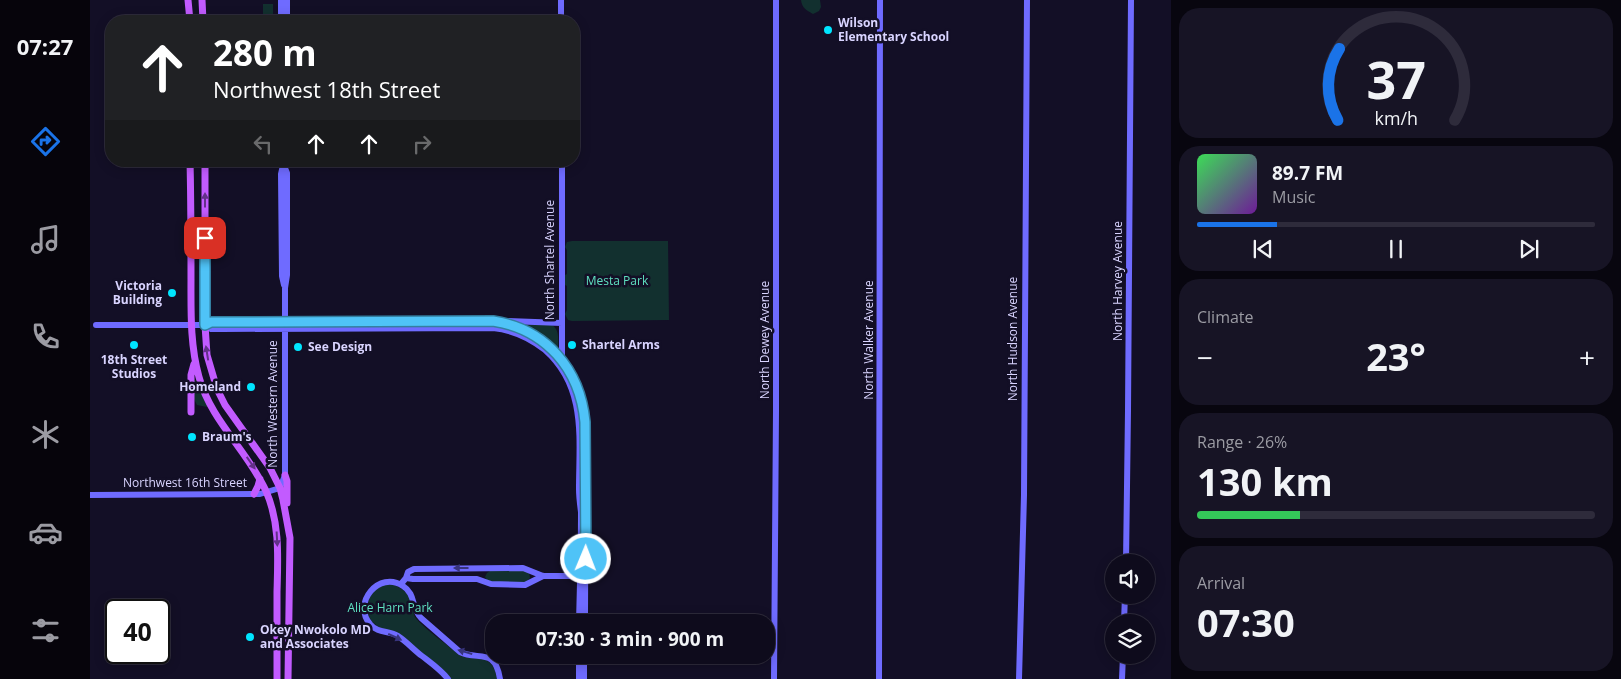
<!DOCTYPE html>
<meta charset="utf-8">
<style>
body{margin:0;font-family:"Open Sans",sans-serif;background:#171425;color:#f1f3f6;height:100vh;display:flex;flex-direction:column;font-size:19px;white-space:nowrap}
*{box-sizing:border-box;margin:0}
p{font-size:16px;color:#9b9ba3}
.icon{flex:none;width:28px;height:28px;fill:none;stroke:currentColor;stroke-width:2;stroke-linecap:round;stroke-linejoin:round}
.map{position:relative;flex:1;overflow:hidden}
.side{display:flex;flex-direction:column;gap:8px;padding:8px;background:#08060f;width:450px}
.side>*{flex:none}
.hud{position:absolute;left:15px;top:15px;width:475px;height:152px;border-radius:20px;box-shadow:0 2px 12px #0003,0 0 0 1px #2e2b3b;background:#202124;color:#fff;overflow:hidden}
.controls{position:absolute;left:1015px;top:554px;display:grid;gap:10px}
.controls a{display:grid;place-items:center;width:50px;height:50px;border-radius:50%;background:#0e0b1c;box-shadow:0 2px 12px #0003,0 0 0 1px #2e2b3b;font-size:25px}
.speed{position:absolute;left:15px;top:599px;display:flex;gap:10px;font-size:25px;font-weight:700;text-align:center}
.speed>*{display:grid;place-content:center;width:65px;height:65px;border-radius:50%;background:#0e0b1c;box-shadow:0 2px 12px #0003,0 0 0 1px #2e2b3b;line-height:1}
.speed .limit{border:2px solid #111;border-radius:8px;background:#fff;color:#111}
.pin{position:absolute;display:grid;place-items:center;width:42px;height:42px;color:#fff;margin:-21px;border-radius:10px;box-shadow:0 2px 8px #0006}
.me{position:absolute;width:55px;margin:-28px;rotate:1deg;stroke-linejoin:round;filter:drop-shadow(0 0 4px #0008)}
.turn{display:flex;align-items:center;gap:18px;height:105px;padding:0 25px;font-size:22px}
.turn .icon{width:65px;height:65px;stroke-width:2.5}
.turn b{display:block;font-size:35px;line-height:42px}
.lanes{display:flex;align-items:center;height:48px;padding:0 25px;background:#0003;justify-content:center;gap:25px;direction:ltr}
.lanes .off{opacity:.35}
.big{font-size:38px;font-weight:700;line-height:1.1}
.side .widget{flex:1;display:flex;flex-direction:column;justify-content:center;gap:8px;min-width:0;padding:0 18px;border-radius:20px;background:#171425}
.side .dial{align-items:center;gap:0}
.dial svg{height:130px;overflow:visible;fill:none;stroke:#2e2b3b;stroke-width:7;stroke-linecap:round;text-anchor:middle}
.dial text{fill:#f1f3f6;stroke:none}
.song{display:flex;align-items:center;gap:15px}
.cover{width:60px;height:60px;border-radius:8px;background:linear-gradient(135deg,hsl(130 70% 55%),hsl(280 70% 35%))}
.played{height:5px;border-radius:2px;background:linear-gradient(90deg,#1a73e8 20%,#2e2b3b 20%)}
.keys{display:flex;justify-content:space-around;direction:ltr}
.heat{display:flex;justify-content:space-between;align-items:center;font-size:28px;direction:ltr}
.charge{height:8px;border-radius:4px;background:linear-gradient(90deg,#34c759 26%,#2e2b3b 0)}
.trip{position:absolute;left:395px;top:614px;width:290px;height:50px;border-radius:20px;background:#0e0b1c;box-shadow:0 2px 12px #0003,0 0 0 1px #2e2b3b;font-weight:700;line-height:50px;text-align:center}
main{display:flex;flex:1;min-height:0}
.tabs{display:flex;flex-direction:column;width:90px;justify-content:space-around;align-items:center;background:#06040b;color:#9b9ba3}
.tabs .icon{width:35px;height:35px}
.tabs .active{color:#1a73e8}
.tabs b{font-size:22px;color:#f1f3f6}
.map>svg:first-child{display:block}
</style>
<main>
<nav class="tabs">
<b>07:27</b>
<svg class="icon active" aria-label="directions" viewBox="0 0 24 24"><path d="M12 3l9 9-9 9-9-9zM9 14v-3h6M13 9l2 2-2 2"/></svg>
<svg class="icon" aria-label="music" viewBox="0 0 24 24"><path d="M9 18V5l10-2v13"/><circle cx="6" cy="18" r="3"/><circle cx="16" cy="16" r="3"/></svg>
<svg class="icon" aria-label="phone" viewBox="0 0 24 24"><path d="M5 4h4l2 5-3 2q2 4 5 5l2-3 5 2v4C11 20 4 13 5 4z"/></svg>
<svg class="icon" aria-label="climate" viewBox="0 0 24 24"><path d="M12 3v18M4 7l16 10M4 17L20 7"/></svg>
<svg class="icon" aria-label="car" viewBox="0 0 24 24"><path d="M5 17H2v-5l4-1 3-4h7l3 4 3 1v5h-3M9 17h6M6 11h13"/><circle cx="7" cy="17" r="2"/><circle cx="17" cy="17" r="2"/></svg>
<svg class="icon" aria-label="filters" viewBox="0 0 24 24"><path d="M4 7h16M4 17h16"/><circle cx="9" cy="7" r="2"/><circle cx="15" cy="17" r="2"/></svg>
</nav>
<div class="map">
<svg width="1081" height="679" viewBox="0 0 1081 679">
<rect width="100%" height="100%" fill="#130f26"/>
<path fill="#12302f" d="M711,0H730L731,7L729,11L723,14C716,10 712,8 711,0Z
M173,4H183V21H173Z
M482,241H578L579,320L482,321L478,320L475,314L477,310V286L475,285V275L477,274V250L475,247L477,242Z
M430,324L462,325C470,330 468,340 468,349L467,350L445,332Z
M104,377L117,406V407L107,405L104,399Z
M400,571H435L439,572L440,578L436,582H401L397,580L395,577L397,573Z
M301,584C312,588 320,593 322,605C323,609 323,613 325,617C334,629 358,645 371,656C388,662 403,652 407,679H361C344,665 329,648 311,635C304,630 293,631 286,625C273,616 276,598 286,589C290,585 296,585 301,584Z"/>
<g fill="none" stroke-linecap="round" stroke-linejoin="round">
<path stroke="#6f6bff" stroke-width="6" d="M191,0V21
M197,0V21
M471,0V21
M472,161V359
M194,285L192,276L191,174L194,161
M416,321L472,323
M6,325H115L121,323L153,321H403C449,329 486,363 493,410C497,434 494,458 495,482C496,529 495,576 495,622
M115,325L121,329H132L403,328C422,330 440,338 455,350C497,387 489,439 489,489C489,497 490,504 491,512C491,549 490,586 489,622
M0,495L164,494H170L190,488L195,475V288L197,275V173L194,166
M1036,562L1038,411L1041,0
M316,578L323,579H387L401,584L435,585L453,576
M311,584L316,578L318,572L324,569L433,568L453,576H494
M1034,622L1035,595
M358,679C351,670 341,663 332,656C324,650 317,642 308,636C299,630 288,634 280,624C262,603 289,570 313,586C326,594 321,608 331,618L370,652C388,661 405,647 410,679
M489,679V655
M494,679V655
M684,679L686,411V0
M789,679L790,0
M929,679L934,495L937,0
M1032,679L1033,655"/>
<path stroke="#c25bff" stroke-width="7" d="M98,0L100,21
M112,0L113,21
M100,161C101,200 101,240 101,279C101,312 100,345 109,377C121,421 157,450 176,491C190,523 188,557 187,592C187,621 187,650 187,679
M115,161V325L117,355L127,389L135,405L180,468L190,488L193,500L200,538L198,679
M101,412V375L104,364
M195,475L197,481V503
M164,494L168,486L170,479"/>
</g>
<defs><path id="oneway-solid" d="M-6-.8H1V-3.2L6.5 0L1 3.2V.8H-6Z" transform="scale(1.25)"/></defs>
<g fill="#623188">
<use href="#oneway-solid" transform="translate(115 200) rotate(-90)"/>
<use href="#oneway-solid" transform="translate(117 353) rotate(-99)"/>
<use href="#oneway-solid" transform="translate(161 463) rotate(55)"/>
<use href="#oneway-solid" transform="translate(187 539) rotate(87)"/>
</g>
<g fill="#38347d">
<use href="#oneway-solid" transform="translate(371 568) rotate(180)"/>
<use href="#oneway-solid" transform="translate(305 637) rotate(25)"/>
<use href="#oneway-solid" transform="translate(375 652) rotate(-164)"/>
</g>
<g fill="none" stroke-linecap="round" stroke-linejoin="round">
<g stroke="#337fa1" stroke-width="12">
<path id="route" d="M115,238V325L121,322H152L403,321C456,329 490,369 495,422L496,559"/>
</g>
<use href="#route" stroke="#4fc3f7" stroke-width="9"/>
</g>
<g fill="#00e5ff" stroke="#130f26" stroke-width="2">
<circle cx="738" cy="30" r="5"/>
<circle cx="82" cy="293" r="5"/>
<circle cx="44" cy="345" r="5"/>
<circle cx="482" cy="345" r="5"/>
<circle cx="208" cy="347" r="5"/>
<circle cx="161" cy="387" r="5"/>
<circle cx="102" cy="437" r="5"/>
<circle cx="160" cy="637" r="5"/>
</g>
<g text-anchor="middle" stroke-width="5" stroke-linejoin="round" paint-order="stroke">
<g font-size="12" font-weight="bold" fill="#d9d4ff" stroke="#130f26" text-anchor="start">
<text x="748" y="27">Wilson<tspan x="748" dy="14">Elementary School</tspan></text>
<text x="72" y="290" text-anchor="end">Victoria<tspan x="72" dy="14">Building</tspan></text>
<text x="492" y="349">Shartel Arms</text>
<text x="218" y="351">See Design</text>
<text x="44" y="364" text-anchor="middle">18th Street<tspan x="44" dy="14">Studios</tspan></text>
<text x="151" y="391" text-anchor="end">Homeland</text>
<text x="112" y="441">Braum's</text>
<text x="170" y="634">Okey Nwokolo MD<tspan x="170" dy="14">and Associates</tspan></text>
</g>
<g font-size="12" fill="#d9d4ff" stroke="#130f26">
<text transform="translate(460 260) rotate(-90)" y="4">North Shartel Avenue</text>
<text transform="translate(1028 281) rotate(-90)" y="4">North Harvey Avenue</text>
<text transform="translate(923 339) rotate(-90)" y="4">North Hudson Avenue</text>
<text transform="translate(675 340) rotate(-90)" y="4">North Dewey Avenue</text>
<text transform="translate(779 340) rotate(-90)" y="4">North Walker Avenue</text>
<text transform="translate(183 404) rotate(-90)" y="4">North Western Avenue</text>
<text x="95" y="487">Northwest 16th Street</text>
</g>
<g font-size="12" fill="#5fe0c0" stroke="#130f26">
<text x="527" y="285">Mesta Park</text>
<text x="300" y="612">Alice Harn Park</text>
</g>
</g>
</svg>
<div class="controls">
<a><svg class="icon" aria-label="sound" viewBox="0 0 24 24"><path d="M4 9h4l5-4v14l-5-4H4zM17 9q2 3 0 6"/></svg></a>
<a><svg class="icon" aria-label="layers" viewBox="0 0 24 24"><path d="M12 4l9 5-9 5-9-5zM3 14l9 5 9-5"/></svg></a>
</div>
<div class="speed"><div class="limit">40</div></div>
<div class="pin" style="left:115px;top:238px;background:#d93025"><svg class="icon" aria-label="arrive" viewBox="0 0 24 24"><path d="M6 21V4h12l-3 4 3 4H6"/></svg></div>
<svg class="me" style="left:496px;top:559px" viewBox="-20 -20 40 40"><circle r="17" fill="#4fc3f7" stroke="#fff" stroke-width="3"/><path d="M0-11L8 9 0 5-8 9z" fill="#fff"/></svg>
<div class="trip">07:30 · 3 min · 900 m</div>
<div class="hud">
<div class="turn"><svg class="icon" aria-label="ahead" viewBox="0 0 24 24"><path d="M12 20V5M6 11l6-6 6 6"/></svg><div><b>280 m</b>Northwest 18th Street</div></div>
<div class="lanes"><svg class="icon off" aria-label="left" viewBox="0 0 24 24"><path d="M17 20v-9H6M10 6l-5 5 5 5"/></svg><svg class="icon" aria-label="ahead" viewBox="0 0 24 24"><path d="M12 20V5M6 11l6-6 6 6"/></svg><svg class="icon" aria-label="ahead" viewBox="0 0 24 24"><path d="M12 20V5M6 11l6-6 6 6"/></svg><svg class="icon off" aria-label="right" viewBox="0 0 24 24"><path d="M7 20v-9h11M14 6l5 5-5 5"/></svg></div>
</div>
</div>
<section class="side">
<div class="widget dial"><svg viewBox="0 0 100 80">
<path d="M14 69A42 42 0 1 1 86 69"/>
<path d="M14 69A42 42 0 0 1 15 25" stroke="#1a73e8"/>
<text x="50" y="56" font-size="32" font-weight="700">37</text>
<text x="50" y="72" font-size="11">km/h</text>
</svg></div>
<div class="widget">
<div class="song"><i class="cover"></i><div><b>89.7 FM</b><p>Music</p></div></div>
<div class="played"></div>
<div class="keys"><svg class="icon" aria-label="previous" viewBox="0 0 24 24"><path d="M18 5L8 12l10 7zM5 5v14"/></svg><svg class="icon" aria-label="pause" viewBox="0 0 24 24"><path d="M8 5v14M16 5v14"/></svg><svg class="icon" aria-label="next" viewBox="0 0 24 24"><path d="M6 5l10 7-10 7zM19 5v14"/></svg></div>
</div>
<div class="widget"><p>Climate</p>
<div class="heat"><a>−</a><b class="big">23°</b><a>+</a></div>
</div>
<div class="widget"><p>Range · 26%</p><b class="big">130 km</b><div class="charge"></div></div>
<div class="widget"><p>Arrival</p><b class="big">07:30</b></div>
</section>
</main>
